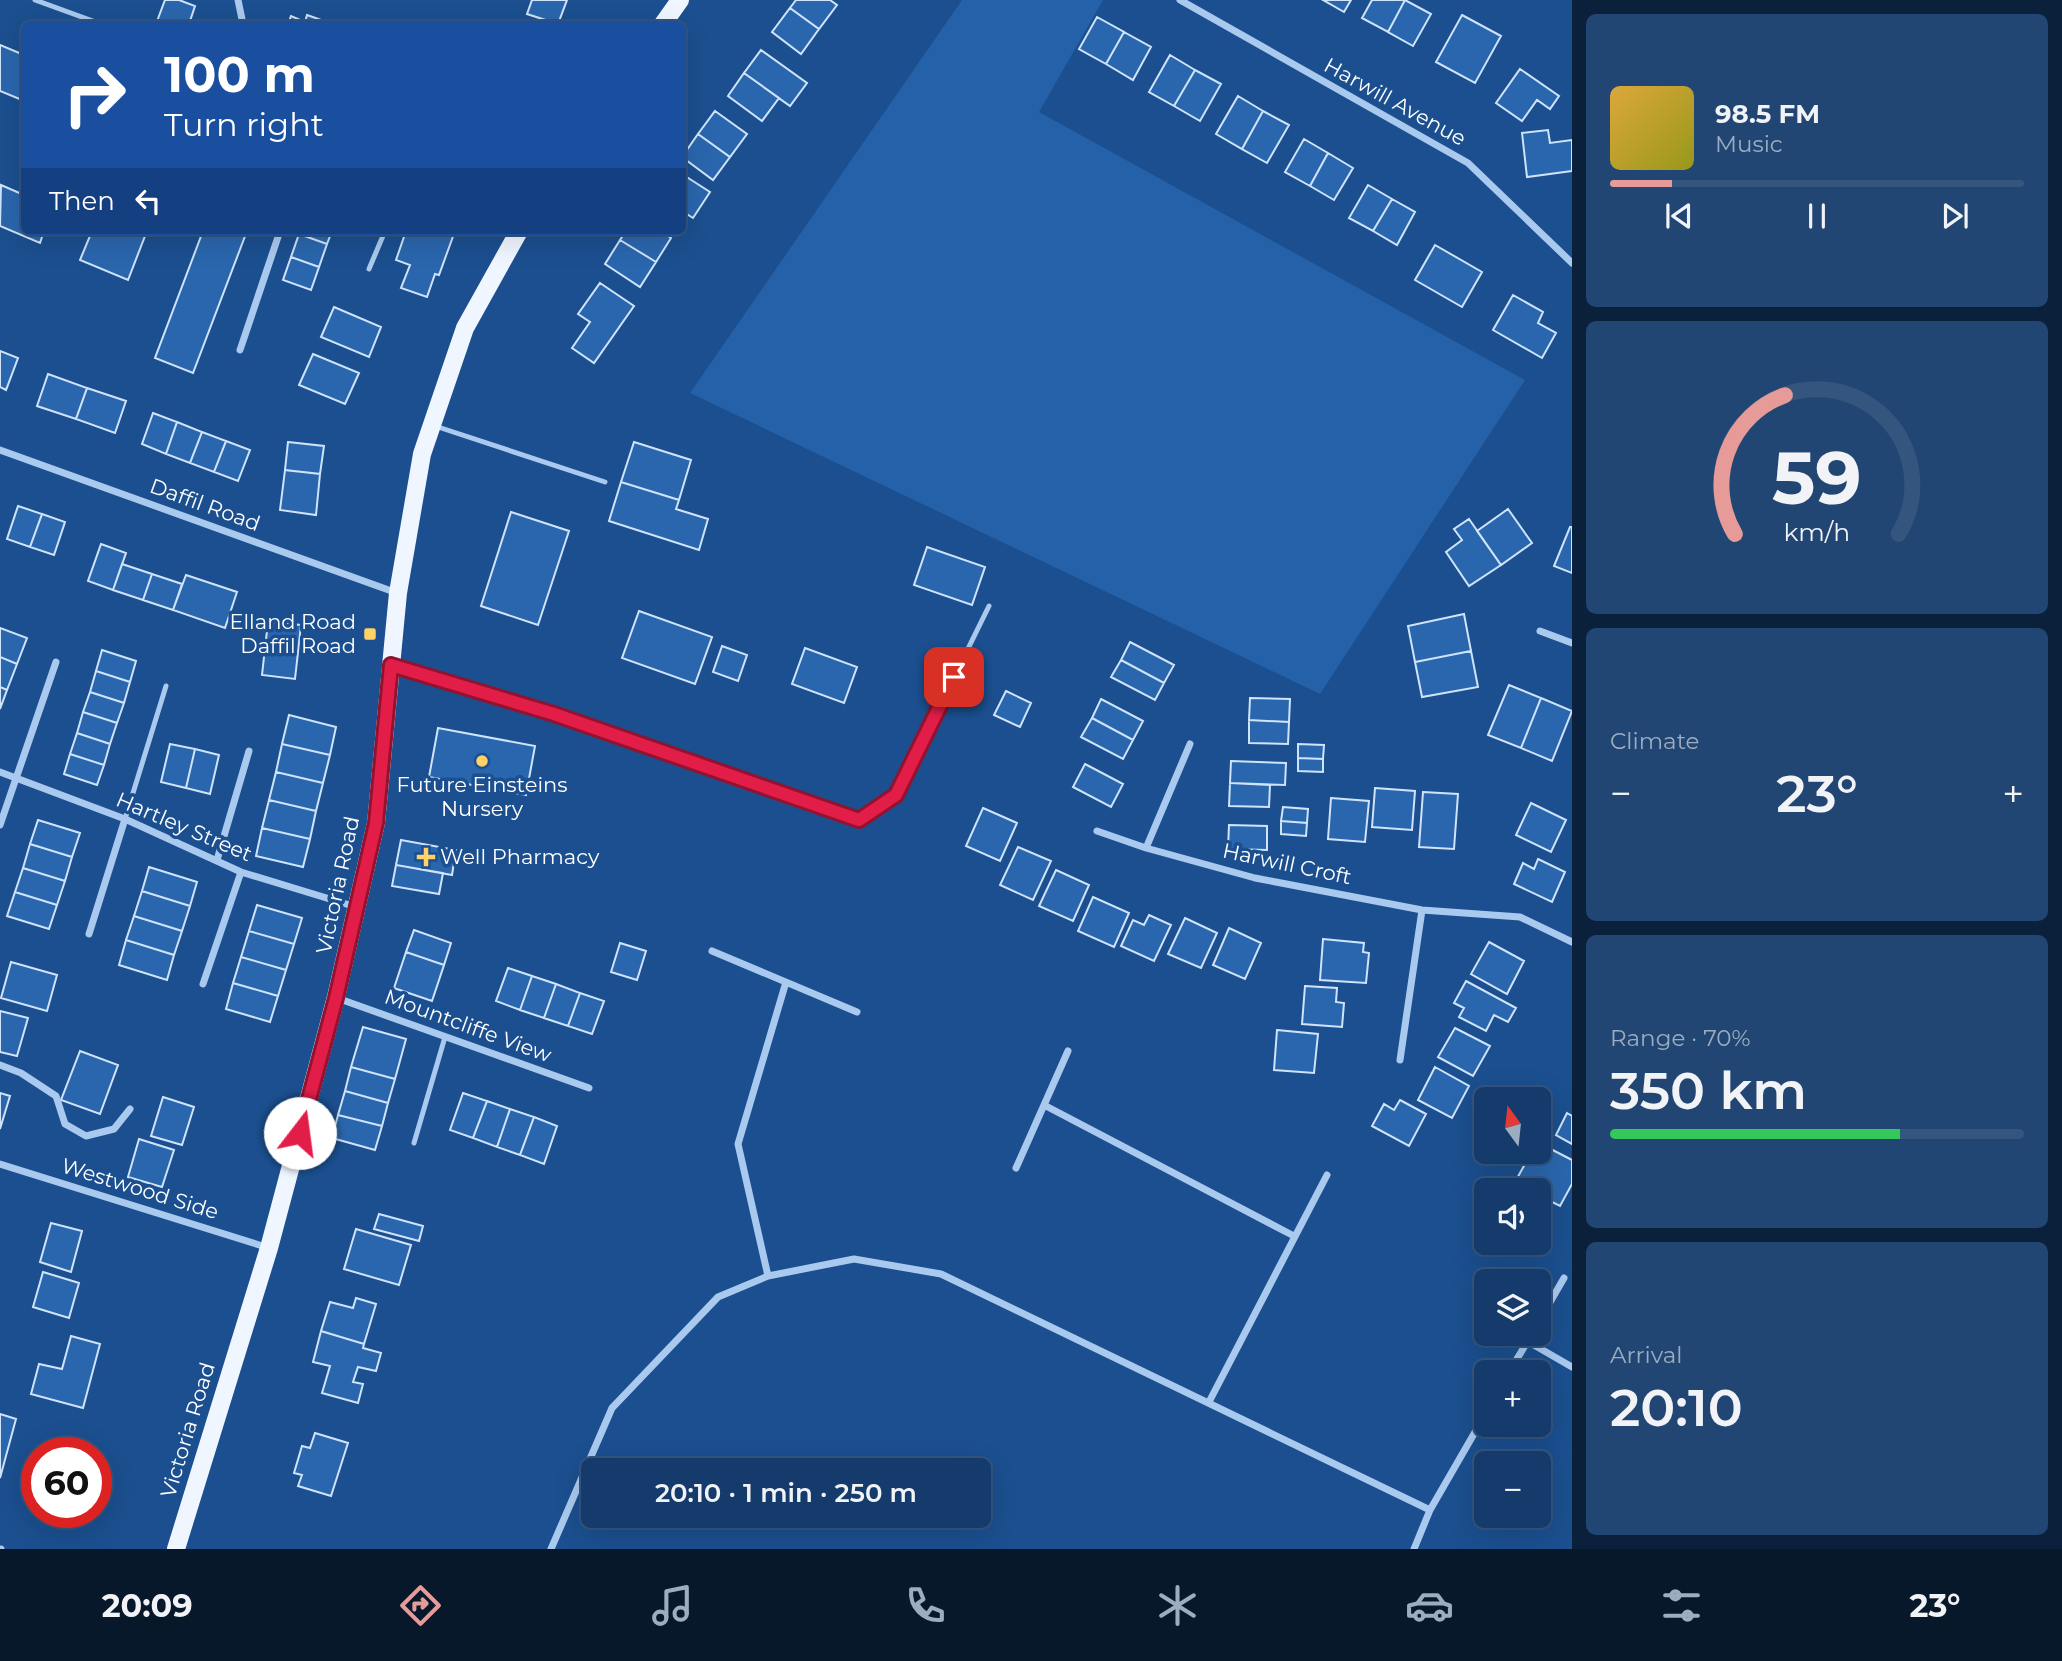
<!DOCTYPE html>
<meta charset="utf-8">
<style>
body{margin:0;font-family:Montserrat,sans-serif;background:#214673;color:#f1f3f6;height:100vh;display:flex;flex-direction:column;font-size:26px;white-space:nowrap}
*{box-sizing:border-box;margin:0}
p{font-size:23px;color:#9dadc1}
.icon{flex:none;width:38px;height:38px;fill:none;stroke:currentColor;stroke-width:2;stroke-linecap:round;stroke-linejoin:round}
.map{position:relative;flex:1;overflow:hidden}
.side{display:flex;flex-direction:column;gap:14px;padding:14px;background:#0b203b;width:490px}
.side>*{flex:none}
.top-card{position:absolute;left:21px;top:21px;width:665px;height:214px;border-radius:10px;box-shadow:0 7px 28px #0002,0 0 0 2px #33557e;background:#1a4fa0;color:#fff;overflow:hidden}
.needle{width:46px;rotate:345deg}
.tools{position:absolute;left:1474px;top:1087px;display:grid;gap:14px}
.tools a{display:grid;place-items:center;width:77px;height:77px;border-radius:10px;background:#143b6b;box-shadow:0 7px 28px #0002,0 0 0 2px #33557e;font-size:35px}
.speed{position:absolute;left:21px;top:1437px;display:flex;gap:14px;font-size:35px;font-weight:700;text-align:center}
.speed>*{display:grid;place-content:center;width:91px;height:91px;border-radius:50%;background:#143b6b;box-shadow:0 7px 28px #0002,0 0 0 2px #33557e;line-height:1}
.speed .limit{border:10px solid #d22;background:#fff;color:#111}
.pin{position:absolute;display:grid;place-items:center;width:60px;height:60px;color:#fff;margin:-30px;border-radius:14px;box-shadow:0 4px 10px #0006}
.me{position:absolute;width:77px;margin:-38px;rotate:15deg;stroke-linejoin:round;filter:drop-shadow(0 0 5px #0008)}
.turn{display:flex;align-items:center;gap:24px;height:147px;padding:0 28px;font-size:32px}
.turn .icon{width:91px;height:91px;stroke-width:2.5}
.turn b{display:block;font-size:49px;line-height:60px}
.then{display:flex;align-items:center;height:66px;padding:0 28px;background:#0003;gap:14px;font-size:26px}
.big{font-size:52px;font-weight:600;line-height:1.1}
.side .tile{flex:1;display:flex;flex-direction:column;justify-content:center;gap:10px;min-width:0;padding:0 24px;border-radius:10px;background:#214673}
.side .dial{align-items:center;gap:0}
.dial svg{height:182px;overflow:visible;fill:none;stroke:#33557e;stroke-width:7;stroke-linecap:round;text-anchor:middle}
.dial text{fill:#f1f3f6;stroke:none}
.song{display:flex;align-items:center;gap:21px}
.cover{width:84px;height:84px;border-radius:10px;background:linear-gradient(135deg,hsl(40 70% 55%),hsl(60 70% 35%))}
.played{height:7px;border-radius:4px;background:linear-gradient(90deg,#e69b98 15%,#33557e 15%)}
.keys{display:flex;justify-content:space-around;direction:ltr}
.heat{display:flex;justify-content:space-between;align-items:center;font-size:38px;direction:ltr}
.charge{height:10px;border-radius:5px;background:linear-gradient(90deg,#34c759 70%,#33557e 0)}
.trip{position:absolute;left:581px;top:1458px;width:410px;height:70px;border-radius:10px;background:#143b6b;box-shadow:0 7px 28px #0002,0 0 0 2px #33557e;font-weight:600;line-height:70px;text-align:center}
.tab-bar{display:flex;height:112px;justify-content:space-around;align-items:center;background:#08182b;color:#9dadc1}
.tab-bar .icon{width:49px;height:49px}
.tab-bar .active{color:#e69b98}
.tab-bar b{font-size:32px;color:#f1f3f6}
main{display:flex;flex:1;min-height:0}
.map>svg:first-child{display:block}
</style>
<main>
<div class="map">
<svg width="1572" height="1549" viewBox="0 0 1572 1549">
<rect width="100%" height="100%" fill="#1b4f8f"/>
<path fill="#2461a8" d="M962,0H1103L1039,112L1525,380L1320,694L690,393Z"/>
<path fill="#2a66ad" stroke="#cfe3fa" stroke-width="2" d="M165,0H179L195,6L189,24H156Z
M532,0H567L558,24L527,14Z
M796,0H830L837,5L819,29L790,8Z
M1323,0H1351L1344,12Z
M1372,0H1405L1388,32L1362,18Z
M1405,0L1431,14L1413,46L1388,32Z
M790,8L819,29L801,54L772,32Z
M307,15L327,22L326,24H288L291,16L305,22Z
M1462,15L1501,36L1475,83L1436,62Z
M1097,17L1124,32L1106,64L1079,49Z
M1124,32L1151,47L1133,80L1106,64Z
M0,45L24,55L22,100L0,91Z
M761,50L807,83L790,106L744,73Z
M1170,55L1195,70L1174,106L1149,92Z
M1520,69L1559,96L1550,109L1537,100L1522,121L1496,103Z
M1195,70L1221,84L1200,121L1174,106Z
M744,73L779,98L762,121L728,96Z
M1238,96L1263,111L1242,149L1216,134Z
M715,111L747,134L730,157L698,134Z
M1263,111L1289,125L1267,163L1242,149Z
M1548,130L1550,143L1572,140V171L1527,177L1522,133Z
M698,134L730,157L713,180L682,157Z
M1304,139L1328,153L1310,186L1285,172Z
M1328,153L1353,168L1334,200L1310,186Z
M682,174L710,192L693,218L682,211Z
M1,185L24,195V231H44L40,243L0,226Z
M1368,185L1392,199L1373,231L1349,218Z
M1392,199L1415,212L1397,245L1373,231Z
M92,231H132L145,236L128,280L80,260Z
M203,231H247L193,373L155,358Z
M300,231H332L327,244L299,234Z
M406,231H455L439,275L435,274L427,297L401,288L410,265L396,260Z
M626,231H661L671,238L656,262L620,240Z
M299,234L327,244L319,267L291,257Z
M620,240L656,262L640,287L605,264Z
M1435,245L1482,272L1462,307L1415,280Z
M291,257L319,267L311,290L283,280Z
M600,283L634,306L594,363L572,348L590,322L578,314Z
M1513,295L1543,312L1538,323L1556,333L1542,358L1493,330Z
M334,307L381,327L369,357L321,337Z
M0,351L18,358L6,390L0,387Z
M313,354L359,373L345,404L299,385Z
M48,374L87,388L76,419L37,406Z
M87,388L126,401L115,433L76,419Z
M153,413L177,422L166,454L142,444Z
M177,422L202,432L190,463L166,454Z
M202,432L226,441L214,472L190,463Z
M226,441L250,450L238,481L214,472Z
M288,442L324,446L320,474L285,470Z
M634,442L691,460L679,500L621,482Z
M285,470L320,474L316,515L280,510Z
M621,482L679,500L676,509L708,519L699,550L609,521Z
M18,506L42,514L30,547L7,539Z
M1508,509L1532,543L1501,565L1477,531Z
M511,512L569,531L538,625L481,606Z
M42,514L65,522L54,555L30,547Z
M1469,519L1501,565L1469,586L1446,552L1462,540L1454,529Z
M1570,527H1572V573L1554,566Z
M101,544L126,553L113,590L88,581Z
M927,547L985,567L972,605L914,585Z
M122,564L152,574L143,600L113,590Z
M152,574L182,584L173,610L143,600Z
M186,575L237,592L225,628L173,610Z
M639,611L712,637L695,684L622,658Z
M1464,614L1471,651L1415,662L1408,626Z
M268,622L301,625L298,652L265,648Z
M0,628L27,638L17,664L0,657Z
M1130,642L1174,665L1164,683L1121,660Z
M722,646L747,655L738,681L713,672Z
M265,648L298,652L295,679L262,675Z
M805,648L857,667L844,703L792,684Z
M102,650L136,661L130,682L96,671Z
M1471,651L1478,687L1422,697L1415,662Z
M0,657L17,664L7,690L0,687Z
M1121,660L1164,683L1155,700L1111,677Z
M96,671L130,682L124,703L90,692Z
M1509,685L1541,698L1521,748L1488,735Z
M0,687L7,690L0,709Z
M1006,691L1031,703L1020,727L994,715Z
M90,692L124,703L117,723L83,712Z
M1250,698L1290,699L1289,722L1249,720Z
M1541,698L1572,711L1552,761L1521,748Z
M1101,699L1143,721L1133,740L1092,718Z
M83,712L117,723L110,744L77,733Z
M289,715L336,727L330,755L282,744Z
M1092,718L1133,740L1123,759L1081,737Z
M1249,720L1289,722L1288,744L1249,743Z
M438,728L535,746L526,795L429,777Z
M77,733L110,744L104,765L70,754Z
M170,744L195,749L186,788L161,782Z
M282,744L330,755L323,783L276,772Z
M1298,744L1324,745L1323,759L1298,758Z
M195,749L219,755L210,794L186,788Z
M70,754L104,765L97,785L64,774Z
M1298,758L1323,759V772L1298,771Z
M1231,761L1286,763L1285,785L1230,783Z
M1085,764L1123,784L1111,807L1073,787Z
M276,772L323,783L316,811L269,800Z
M1230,783L1270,785L1269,807L1229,806Z
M1375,788L1415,791L1412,830L1372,827Z
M1423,792L1458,794L1454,849L1419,847Z
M1331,798L1369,801L1365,842L1328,839Z
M269,800L316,811L310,839L262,828Z
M1531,803L1566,820L1551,852L1516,835Z
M1283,807L1308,809L1307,823L1281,821Z
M983,808L1017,823L1000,861L966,846Z
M38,820L80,833L72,857L30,844Z
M1281,821L1307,823L1306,836L1281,834Z
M1229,825L1267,826V850L1228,849Z
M262,828L310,839L303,867L256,856Z
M401,840L456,850L452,875L396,865Z
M30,844L72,857L65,881L23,868Z
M1018,847L1051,861L1033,900L1000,885Z
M1538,859L1565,872L1552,902L1514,884L1523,863L1534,869Z
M396,865L443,873L439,894L392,886Z
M149,867L197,882L190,906L142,891Z
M23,868L65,881L57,905L15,892Z
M1056,870L1089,885L1073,921L1039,906Z
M142,891L190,906L182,931L134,916Z
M15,892L57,905L49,929L7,916Z
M1093,897L1129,913L1114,947L1078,931Z
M257,905L302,918L294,944L249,931Z
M1149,915L1171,925L1154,961L1121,946L1133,920L1144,925Z
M134,916L182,931L174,955L126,940Z
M1185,918L1217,933L1201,968L1168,954Z
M1229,928L1261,943L1245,979L1213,965Z
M414,930L451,943L444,965L406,952Z
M249,931L294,944L286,970L241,957Z
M1323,939L1364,943L1363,952L1369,953L1366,983L1320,980Z
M126,940L174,955L167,980L119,965Z
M1489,942L1524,961L1507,994L1471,974Z
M620,943L646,951L637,980L611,972Z
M406,952L444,965L432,1001L394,988Z
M241,957L286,970L278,996L233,983Z
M11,962L57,975L47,1011L1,998Z
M508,968L532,976L520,1010L496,1001Z
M532,976L556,984L544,1018L520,1010Z
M1466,981L1516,1008L1508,1022L1494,1015L1486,1031L1459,1017L1464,1008L1454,1003Z
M233,983L278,996L270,1022L226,1009Z
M556,984L580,993L568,1026L544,1018Z
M1305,986L1337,988L1336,1002L1344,1003L1342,1027L1302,1024Z
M580,993L604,1001L592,1034L568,1026Z
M0,1011L28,1018L17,1056L0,1052Z
M363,1027L406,1039L395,1079L351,1067Z
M1455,1028L1490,1046L1473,1076L1438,1057Z
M1277,1030L1318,1034L1314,1073L1274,1070Z
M80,1051L118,1065L100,1114L61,1100Z
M351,1067L395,1079L388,1103L345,1091Z
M1435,1067L1469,1086L1452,1118L1418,1100Z
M345,1091L388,1103L382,1126L338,1115Z
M0,1093L10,1096L0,1129Z
M463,1093L487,1101L473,1138L450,1130Z
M163,1097L194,1107L182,1145L151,1136Z
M1400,1100L1426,1114L1409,1146L1372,1126L1384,1104L1394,1110Z
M487,1101L510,1109L497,1147L473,1138Z
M510,1109L534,1117L520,1155L497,1147Z
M1567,1113L1572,1116V1144L1556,1135Z
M338,1115L382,1126L375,1150L332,1138Z
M534,1117L557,1126L544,1164L520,1155Z
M139,1139L174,1150L162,1187L128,1177Z
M1543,1145L1572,1160V1184L1560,1206L1538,1195V1190H1530L1515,1182L1531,1153L1537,1156Z
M379,1214L423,1226L419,1241L374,1229Z
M51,1223L82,1231L71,1272L40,1262Z
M356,1229L411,1245L399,1285L344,1269Z
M43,1272L79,1283L69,1318L33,1307Z
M356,1298L376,1304L364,1344L321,1331L330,1302L353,1308Z
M321,1331L364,1344L363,1348L381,1353L376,1371L358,1367L353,1382L363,1384L358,1403L322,1393L330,1366L313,1362Z
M71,1336L100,1344L83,1408L31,1394L39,1364L62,1369Z
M0,1414L16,1419L0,1478Z
M315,1433L348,1443L331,1496L298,1486L302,1475L294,1473L302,1446L310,1448Z"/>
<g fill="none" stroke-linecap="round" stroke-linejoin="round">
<path stroke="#a9c9ee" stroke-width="5" d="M35,0L101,24
M369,269L385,231
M435,426L605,482
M394,666L554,714L859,820L896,795L989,606
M125,819L166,686
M414,1143L445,1037"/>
<path stroke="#a9c9ee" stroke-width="7" d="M238,0L243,24
M1180,0L1468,163L1572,263
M240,350L280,231
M0,450L397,593
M1540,631L1572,643
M1190,744L1146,848L1255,878L1422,910L1520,917L1572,942
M0,772L125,819L241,872L356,907
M0,825L56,662
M1097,831L1146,848
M217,860L249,751
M89,934L125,819
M712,951L857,1012
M203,984L241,872
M337,998L589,1088
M1400,1060L1422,910
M0,1065L21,1073L56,1096L65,1124L86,1136L114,1129L130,1109
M1044,1105L1294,1236
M0,1164L269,1248
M1016,1168L1068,1051
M768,1276L738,1144L786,982
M1538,1323L1564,1278
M1527,1341L1572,1367
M1509,1372L1532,1334
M1209,1402L1327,1175
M0,1549H1
M551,1549L612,1408L718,1297L768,1276L854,1259L941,1274L1430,1510
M1414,1549L1430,1510L1486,1413"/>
<path stroke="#f0f6ff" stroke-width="18" d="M663,24L680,0
M176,1549L269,1248L336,997L376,823L398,593L422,454L465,328L519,231"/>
</g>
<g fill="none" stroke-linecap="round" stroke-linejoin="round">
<g stroke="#92132f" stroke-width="18">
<path id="route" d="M300,1133L336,998L376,823L391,665L554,714L859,820L896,795L954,677"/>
</g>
<use href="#route" stroke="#e11d48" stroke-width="12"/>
</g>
<g fill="#ffd166" stroke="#1b4f8f" stroke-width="2.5">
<rect x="363" y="627" width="14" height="14" rx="3.5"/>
<circle cx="482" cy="761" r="7"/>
<path d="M422.5 846.5h7v7h7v7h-7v7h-7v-7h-7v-7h7z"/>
</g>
<g text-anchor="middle" stroke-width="7" stroke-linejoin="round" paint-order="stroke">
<g font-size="21" fill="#fff" stroke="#1b4f8f">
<text transform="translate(1395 102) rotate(29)" y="7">Harwill Avenue</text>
<text transform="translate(205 505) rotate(20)" y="7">Daffil Road</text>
<text transform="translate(184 827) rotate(23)" y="7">Hartley Street</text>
<text transform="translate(1287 864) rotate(12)" y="7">Harwill Croft</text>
<text transform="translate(338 885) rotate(-78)" y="7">Victoria Road</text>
<text transform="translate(468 1026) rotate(20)" y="7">Mountcliffe View</text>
<text transform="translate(140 1189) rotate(17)" y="7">Westwood Side</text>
<text transform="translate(188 1430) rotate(-73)" y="7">Victoria Road</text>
</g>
<g font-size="21" fill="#fff" stroke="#1b4f8f" text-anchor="end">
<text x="356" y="629">Elland Road<tspan x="356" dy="24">Daffil Road</tspan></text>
<text x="482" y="792" text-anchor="middle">Future Einsteins<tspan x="482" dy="24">Nursery</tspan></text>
<text x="440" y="864" text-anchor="start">Well Pharmacy</text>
</g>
</g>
</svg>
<div class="tools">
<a><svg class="needle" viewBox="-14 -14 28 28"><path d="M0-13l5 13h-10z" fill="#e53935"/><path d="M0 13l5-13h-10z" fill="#9dadc1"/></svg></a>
<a><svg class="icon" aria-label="sound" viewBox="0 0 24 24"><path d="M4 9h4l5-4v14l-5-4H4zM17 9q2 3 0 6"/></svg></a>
<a><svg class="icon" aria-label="layers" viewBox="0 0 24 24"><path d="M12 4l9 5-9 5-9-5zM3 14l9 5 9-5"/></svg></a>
<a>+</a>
<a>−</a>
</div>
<div class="speed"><div class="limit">60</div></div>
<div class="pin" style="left:954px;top:677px;background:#d93025"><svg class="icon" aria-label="arrive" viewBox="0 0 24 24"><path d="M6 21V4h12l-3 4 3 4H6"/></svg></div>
<svg class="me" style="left:300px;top:1133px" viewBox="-20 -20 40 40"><circle r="19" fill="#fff"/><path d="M0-13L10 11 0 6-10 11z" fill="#e11d48"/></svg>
<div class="trip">20:10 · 1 min · 250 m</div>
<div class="top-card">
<div class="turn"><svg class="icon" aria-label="right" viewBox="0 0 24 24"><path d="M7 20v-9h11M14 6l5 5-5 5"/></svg><div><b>100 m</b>Turn right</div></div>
<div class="then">Then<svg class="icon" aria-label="left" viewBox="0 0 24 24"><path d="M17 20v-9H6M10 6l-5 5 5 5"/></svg></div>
</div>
</div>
<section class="side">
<div class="tile">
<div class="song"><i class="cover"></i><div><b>98.5 FM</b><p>Music</p></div></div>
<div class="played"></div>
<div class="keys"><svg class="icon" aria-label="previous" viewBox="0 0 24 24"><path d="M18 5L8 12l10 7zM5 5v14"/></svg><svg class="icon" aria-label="pause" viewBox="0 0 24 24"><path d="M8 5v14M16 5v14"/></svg><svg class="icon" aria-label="next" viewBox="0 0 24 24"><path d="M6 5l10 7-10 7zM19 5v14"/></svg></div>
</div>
<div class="tile dial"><svg viewBox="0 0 100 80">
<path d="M14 69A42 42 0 1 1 86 69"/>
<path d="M14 69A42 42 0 0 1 36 8" stroke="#e69b98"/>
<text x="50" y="56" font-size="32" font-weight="700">59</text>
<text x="50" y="72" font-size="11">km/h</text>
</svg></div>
<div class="tile"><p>Climate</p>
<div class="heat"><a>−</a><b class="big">23°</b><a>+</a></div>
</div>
<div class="tile"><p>Range · 70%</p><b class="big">350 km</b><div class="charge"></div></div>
<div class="tile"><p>Arrival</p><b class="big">20:10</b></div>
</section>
</main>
<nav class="tab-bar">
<b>20:09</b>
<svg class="icon active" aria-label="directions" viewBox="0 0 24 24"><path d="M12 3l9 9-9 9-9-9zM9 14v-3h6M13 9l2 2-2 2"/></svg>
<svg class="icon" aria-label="music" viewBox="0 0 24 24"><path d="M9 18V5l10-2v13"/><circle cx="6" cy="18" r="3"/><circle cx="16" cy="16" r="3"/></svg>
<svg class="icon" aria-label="phone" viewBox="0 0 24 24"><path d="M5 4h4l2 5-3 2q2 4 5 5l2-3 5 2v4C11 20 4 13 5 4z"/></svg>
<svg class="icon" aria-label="climate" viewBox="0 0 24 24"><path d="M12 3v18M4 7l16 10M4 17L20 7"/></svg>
<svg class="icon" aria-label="car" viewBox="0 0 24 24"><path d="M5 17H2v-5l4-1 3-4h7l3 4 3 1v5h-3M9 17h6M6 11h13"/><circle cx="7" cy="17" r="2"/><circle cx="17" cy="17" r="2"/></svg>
<svg class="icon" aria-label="filters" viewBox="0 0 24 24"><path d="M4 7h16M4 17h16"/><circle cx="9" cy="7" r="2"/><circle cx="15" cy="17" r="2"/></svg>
<b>23°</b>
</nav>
